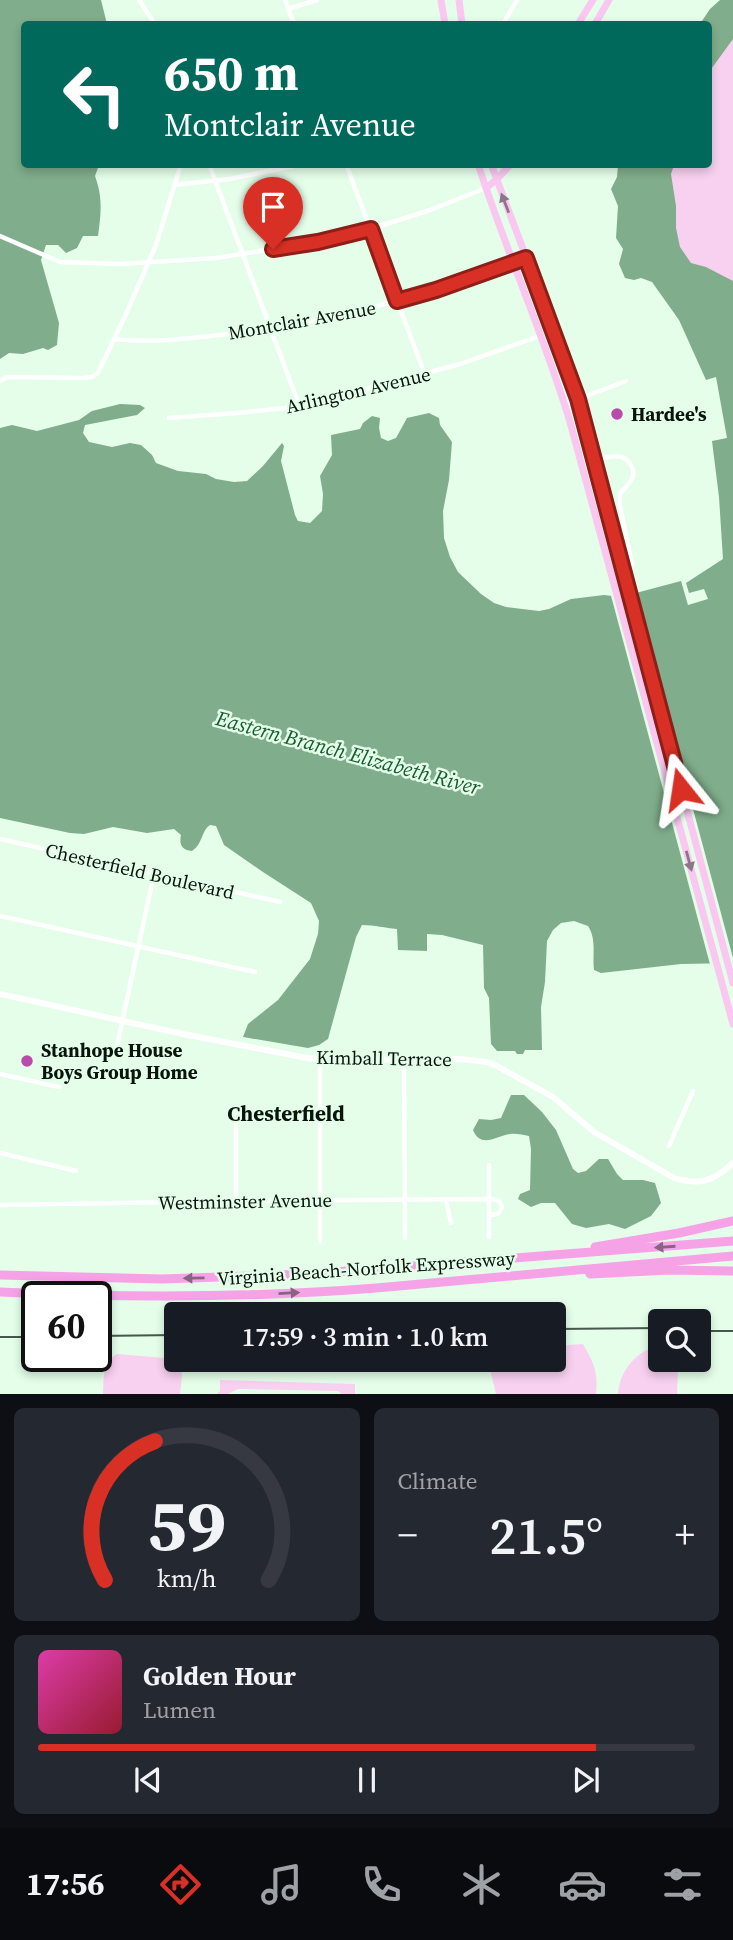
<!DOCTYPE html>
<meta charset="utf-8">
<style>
body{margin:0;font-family:"Source Serif 4",serif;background:#242831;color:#f1f3f6;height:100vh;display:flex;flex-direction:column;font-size:26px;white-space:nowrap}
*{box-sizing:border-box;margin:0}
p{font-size:23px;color:#9ea1a6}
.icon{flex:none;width:38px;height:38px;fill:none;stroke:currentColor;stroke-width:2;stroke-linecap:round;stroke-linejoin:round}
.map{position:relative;height:1394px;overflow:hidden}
.side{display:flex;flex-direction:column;gap:14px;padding:14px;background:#0d0f14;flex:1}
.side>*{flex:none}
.hud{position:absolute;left:21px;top:21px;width:691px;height:147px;border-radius:7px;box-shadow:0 4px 10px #0003;background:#00695c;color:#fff;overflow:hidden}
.buttons{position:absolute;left:648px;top:1309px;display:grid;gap:14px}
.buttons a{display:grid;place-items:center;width:63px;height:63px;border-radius:7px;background:#171b24;box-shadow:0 4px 10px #0003;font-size:35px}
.speed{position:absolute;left:21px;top:1281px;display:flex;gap:14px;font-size:35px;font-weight:700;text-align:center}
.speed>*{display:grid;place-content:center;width:91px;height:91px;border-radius:50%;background:#171b24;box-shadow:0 4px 10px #0003;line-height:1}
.speed .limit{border:4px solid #111;border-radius:10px;background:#fff;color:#111}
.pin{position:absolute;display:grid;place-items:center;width:60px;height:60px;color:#fff;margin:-72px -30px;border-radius:50% 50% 50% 0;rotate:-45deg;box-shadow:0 0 7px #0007}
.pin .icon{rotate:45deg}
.me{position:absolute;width:77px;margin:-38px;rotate:345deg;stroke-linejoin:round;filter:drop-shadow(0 0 5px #0008)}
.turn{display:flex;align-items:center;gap:24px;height:147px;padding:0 28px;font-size:32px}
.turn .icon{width:91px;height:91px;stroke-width:2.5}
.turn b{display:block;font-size:49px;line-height:60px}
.big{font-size:52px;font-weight:600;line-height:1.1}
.side .widget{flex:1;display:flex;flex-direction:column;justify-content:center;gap:10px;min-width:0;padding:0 24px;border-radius:10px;background:#242831}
.side .dial{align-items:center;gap:0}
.dial svg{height:182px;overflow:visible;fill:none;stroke:#363941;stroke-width:7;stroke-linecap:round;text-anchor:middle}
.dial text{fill:#f1f3f6;stroke:none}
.song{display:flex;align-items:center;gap:21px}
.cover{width:84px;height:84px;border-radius:10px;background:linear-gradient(135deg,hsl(320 70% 55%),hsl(350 70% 35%))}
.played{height:7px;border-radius:4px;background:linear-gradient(90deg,#d93025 85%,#363941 85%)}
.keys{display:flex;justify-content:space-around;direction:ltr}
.heat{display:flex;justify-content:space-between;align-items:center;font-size:38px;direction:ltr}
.side .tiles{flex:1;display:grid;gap:14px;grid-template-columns:1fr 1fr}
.widget:last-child{grid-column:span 2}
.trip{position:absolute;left:164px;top:1302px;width:402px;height:70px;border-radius:7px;background:#171b24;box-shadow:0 4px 10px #0003;font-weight:600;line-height:70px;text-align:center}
.tabs{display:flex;height:112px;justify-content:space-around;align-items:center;background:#090b0e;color:#9ea1a6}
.tabs .icon{width:49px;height:49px}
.tabs .active{color:#d93025}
.tabs b{font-size:32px;color:#f1f3f6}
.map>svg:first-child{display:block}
</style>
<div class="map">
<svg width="733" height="1394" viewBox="0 0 733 1394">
<rect width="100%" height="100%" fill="#e4fee9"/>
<path fill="#f8d1f0" d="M733,32V358L676,262L667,165L709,164V59Z
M583,1344C594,1363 598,1372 596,1394H496L489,1365L493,1360H555V1346Z
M660,1345V1360H676L678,1366L677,1394H618C620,1370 636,1351 660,1345Z
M117,1354L177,1359C185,1366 181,1382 180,1394H103C104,1379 102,1362 117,1354Z
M220,1380L355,1384V1394H342L338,1391L238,1389L228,1394H217L220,1391Z"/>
<path fill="#80ad8b" d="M0,0H101L107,24H24V164L99,165L95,176C103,198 101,213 98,236H83L77,248L66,253L58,245H46L41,260L59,323L57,345L48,350L43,348L23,354L9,353L0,359Z
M720,0H733V39L709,72V24H700L710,9Z
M618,165H674L671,174L676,206V228L680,247L691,263L706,267L733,281V963L681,964L601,973L594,970C592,954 597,940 588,926L574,921L561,923L553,930L547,941L545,982L541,1007L542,1050H525L523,1054H517L515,1051H497L491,1044L489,998L484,988L483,945L442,935L427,934V951L398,950L397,929C385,928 375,925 362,925L356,937L328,1039L319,1045L308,1048L243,1037L248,1024L278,1000L310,959L318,934L319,921L311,903L263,872L224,845L216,826L210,825C201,831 203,844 192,851C182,850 179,845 181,835L174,829L147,833L113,827L84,834L70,833L0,818V428L12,425L37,431L79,420L92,411L120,404L140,405L145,408L137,415L85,425L83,433L89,442L112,447L130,443L141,445L152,455L156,463L178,471L206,474L216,479L234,482L247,481L263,466L282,443L284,446L281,461L295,515L298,521L310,523L322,511L323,494L320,476L332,455L331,435L360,429L363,423L372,416L380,418L379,428L381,438L388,441L396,438L407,418L429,413L439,418L440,425L452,442L449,480L443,511L444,538L450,557L458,572L481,594L494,603L506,607L539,611L549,609L571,599L604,595L621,597L681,581L688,605L708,599L704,589L689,593L686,583L723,559L719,497L712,441L727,438L716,377L706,380L679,320L652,282L641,278L634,280L625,278L619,264L623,249L616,238L618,206L611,189L617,177Z
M511,1095H524L542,1112L556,1130L573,1169L578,1173L586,1171L599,1159H608L617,1174L623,1180H643L655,1183L661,1203L651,1216L625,1229L609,1224L586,1228L572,1224L555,1203H541L531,1207L518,1199L520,1194L530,1190L531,1149L529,1136C523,1135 516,1133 510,1134C496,1136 481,1149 473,1130L479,1119L491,1120L501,1118Z"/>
<path fill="#e4fee9" d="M634,589L733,958V967L711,968L610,592L621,593Z"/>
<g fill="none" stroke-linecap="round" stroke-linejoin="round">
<path stroke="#fff" stroke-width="4.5" d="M139,0L155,24
M285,0L294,24
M288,9L317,0
M503,24L517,0
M209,164L298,402
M346,164L425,375
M598,164L599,165
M175,185L229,179L304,164
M0,236L60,262L121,264L216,258L318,242L371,229L430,210L486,188
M114,339C149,343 185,339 220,335C326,324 427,295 526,259
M0,381L7,377L83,378L92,377L98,373L126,314L156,245L181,164
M565,404L626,381
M169,418L237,413L285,408L298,402L353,393L460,364L540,336
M594,460C607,457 623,451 631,465C633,468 634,472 633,476C631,483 624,488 620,494V506L632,564L629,571
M0,839L280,902
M0,916L255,972
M115,1055L154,874
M404,1060L405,1238
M0,1074L59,1087
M669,1146L693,1091
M0,1153L76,1171
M446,1200L451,1223
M236,1201V1115
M0,1205L236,1201L492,1199L499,1201L502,1207L499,1213L493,1215L490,1214
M489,1237V1165
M320,1241V1060"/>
<path stroke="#fff" stroke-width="6" d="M0,994L183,1034L307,1058L332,1060L460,1059L487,1062L497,1066L553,1097L594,1132L674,1178C700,1186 714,1181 733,1163"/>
<path stroke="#fac7f1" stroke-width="7" d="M441,0L445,24
M459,0L462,24
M578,24L593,0
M595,24L609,0
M478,164C506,251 544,335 570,422L733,1024
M491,164L560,347L579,405L733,983
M486,188L497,179L511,164"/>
<path stroke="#f6a2e7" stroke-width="9" d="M595,1247L679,1233L733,1221
M590,1274L669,1270L733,1271
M0,1275L162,1279L308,1274L733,1241
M0,1292C125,1298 251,1298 376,1288L733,1256"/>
<path stroke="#47574b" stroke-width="2" d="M555,1329L660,1328
M698,1331H733
M96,1336L177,1335
M0,1337H37"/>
</g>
<defs><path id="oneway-solid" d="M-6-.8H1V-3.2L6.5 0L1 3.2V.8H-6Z" transform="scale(1.75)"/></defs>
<g fill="#8e768a">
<use href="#oneway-solid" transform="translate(505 203) rotate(-111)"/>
<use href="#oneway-solid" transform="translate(689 861) rotate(75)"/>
</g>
<g fill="#8b6284">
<use href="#oneway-solid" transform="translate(665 1247) rotate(176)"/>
<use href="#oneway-solid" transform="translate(194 1278) rotate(179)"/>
<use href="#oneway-solid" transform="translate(289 1293) rotate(-3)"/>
</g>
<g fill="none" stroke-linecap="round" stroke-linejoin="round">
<g stroke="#8d1f18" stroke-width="18">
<path id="route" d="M273,249L318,242L371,229L397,301L436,290L526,258L578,399L681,789"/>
</g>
<use href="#route" stroke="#d93025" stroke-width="12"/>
</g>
<g fill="#b94baa" stroke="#e4fee9" stroke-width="2.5">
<circle cx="617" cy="414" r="7"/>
<circle cx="27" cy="1061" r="7"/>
</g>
<g text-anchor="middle" stroke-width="5" stroke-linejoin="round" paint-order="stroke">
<g font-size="19" fill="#09140c" stroke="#e4fee9">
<text transform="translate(302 320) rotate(-10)" y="7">Montclair Avenue</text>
<text transform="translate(358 390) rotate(-13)" y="7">Arlington Avenue</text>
<text transform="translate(140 871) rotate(13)" y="7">Chesterfield Boulevard</text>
<text transform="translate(384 1058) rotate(1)" y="7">Kimball Terrace</text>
<text transform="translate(245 1201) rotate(-1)" y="7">Westminster Avenue</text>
<text transform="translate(366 1268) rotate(-4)" y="7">Virginia Beach-Norfolk Expressway</text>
</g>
<g font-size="19" font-weight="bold" fill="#09140c" stroke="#e4fee9" text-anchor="start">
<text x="631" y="421">Hardee's</text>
<text x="41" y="1057">Stanhope House<tspan x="41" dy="22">Boys Group Home</tspan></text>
</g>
<g font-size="21" font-style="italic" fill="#175d31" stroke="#e4fee9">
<text transform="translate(348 753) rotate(15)" y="7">Eastern Branch Elizabeth River</text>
</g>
<g font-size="21" font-weight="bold" fill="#09140c" stroke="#e4fee9">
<text x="286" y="1121">Chesterfield</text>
</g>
</g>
</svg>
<div class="buttons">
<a><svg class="icon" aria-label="search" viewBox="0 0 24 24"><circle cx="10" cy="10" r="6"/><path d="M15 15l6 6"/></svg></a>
</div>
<div class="speed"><div class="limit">60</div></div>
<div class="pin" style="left:273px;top:249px;background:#d93025"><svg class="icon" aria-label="arrive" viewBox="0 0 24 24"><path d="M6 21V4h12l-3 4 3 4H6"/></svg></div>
<svg class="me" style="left:681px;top:789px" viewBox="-20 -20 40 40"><path d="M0-17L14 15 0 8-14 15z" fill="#d93025" stroke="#fff" stroke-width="4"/></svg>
<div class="trip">17:59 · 3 min · 1.0 km</div>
<div class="hud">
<div class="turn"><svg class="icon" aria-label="left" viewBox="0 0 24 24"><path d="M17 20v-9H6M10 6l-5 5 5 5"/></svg><div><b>650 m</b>Montclair Avenue</div></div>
</div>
</div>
<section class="side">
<div class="tiles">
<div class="widget dial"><svg viewBox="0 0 100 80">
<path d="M14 69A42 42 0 1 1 86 69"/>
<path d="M14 69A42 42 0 0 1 36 8" stroke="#d93025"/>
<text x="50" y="56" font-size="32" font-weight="700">59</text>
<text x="50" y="72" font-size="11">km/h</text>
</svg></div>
<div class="widget"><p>Climate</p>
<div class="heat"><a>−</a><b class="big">21.5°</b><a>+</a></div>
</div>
<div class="widget">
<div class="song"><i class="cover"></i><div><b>Golden Hour</b><p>Lumen</p></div></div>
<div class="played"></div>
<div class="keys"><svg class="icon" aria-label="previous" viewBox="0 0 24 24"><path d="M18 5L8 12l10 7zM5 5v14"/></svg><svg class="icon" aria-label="pause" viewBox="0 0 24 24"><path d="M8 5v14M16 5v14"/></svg><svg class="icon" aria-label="next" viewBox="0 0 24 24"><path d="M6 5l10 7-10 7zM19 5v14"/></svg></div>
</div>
</div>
</section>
<nav class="tabs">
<b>17:56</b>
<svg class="icon active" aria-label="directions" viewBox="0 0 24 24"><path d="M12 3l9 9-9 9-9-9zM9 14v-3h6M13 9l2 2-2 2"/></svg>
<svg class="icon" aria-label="music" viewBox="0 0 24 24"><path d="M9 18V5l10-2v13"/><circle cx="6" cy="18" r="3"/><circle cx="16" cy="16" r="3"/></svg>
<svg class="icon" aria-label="phone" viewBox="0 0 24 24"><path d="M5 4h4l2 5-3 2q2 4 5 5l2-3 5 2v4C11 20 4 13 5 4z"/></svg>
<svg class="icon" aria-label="climate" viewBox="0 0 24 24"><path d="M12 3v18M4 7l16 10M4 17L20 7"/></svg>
<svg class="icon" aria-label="car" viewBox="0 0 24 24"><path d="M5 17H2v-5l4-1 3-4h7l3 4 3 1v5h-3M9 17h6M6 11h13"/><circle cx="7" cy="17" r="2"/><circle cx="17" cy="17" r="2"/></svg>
<svg class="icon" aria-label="filters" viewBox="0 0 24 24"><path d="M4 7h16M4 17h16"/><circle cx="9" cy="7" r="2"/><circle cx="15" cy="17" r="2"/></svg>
</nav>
